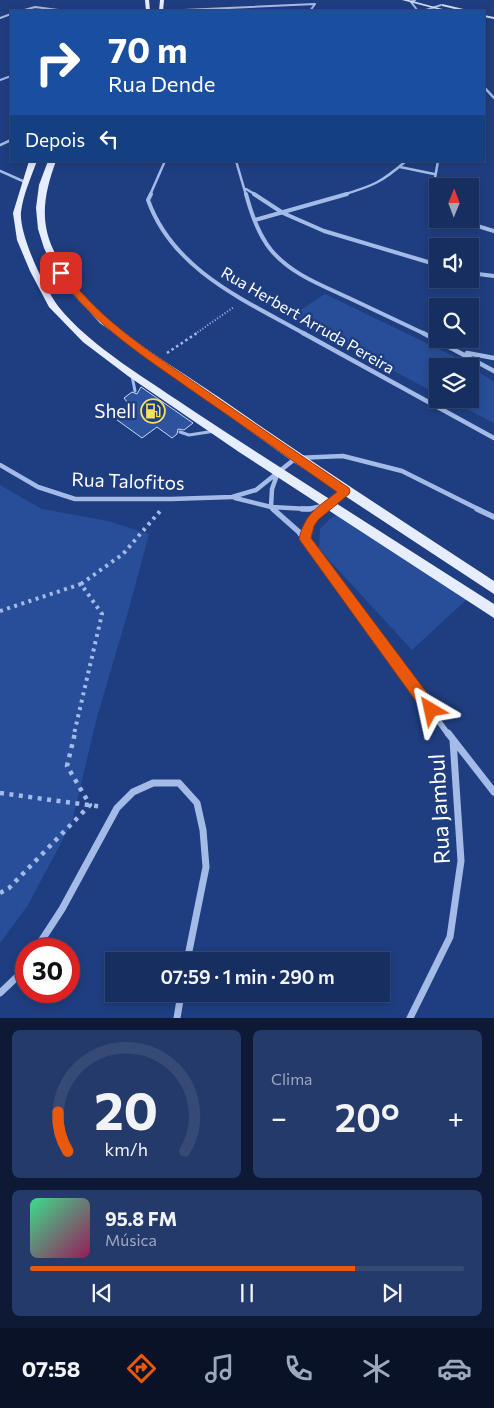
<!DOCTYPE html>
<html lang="pt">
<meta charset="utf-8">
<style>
body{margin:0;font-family:Commissioner,sans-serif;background:#243a6a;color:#f1f3f6;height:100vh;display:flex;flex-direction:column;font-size:19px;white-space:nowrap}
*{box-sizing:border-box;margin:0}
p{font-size:16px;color:#9ea8bd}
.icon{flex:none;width:28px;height:28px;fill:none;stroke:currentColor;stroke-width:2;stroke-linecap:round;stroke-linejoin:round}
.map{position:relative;height:1018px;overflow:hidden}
.panel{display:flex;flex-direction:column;gap:12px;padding:12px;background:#0d1935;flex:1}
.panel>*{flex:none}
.hud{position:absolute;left:10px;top:10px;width:475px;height:152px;border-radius:0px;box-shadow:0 2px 8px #0003,0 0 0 1px #364a76;background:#1a4fa0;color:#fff;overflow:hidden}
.needle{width:32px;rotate:1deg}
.controls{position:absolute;left:429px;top:178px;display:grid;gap:10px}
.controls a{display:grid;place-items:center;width:50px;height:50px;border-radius:0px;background:#172e61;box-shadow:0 2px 8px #0003,0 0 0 1px #364a76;font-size:25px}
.speed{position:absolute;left:15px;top:938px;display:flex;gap:10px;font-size:25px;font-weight:700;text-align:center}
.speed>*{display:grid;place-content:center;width:65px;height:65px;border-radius:50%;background:#172e61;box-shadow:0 2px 8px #0003,0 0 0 1px #364a76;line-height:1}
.speed .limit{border:8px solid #d22;background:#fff;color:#111}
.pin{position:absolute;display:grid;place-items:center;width:42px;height:42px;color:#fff;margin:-21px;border-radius:10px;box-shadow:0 2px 8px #0006}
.me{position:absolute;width:55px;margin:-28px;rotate:324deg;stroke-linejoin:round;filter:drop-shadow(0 0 4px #0008)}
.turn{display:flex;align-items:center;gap:18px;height:105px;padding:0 15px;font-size:22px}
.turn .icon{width:65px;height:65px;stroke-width:2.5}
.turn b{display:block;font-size:35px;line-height:42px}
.then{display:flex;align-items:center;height:48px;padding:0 15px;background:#0003;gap:10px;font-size:19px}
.big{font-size:38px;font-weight:600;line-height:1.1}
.panel .widget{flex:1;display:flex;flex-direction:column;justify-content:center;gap:8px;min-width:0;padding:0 18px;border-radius:8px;background:#243a6a}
.panel .dial{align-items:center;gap:0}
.dial svg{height:130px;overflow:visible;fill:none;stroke:#364a76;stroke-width:7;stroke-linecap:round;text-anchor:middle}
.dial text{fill:#f1f3f6;stroke:none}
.song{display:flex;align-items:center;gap:15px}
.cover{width:60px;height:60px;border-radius:8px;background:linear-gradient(135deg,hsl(150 70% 55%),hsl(330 70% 35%))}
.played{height:5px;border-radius:2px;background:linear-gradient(90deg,#ea580c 75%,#364a76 75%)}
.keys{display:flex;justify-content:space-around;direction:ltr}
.heat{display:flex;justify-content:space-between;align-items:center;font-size:28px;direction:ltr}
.panel .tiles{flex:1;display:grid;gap:12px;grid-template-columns:1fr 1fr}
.widget:last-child{grid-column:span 2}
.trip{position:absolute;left:105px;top:952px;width:285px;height:50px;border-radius:0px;background:#172e61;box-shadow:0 2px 8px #0003,0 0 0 1px #364a76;font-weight:600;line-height:50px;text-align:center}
.tab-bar{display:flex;height:80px;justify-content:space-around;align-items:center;background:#091227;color:#9ea8bd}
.tab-bar .icon{width:35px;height:35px}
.tab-bar .active{color:#ea580c}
.tab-bar b{font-size:22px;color:#f1f3f6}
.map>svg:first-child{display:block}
</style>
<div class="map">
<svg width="494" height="1018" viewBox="0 0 494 1018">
<rect width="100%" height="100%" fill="#1f3e81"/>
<path fill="#284e99" d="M325,294L457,358L494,382V423L447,399H470V366H438L437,394L291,316Z
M0,485L42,509L108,521L149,534L130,605L97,717L72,822L28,905L0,943Z
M344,511L467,599L412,650L319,549L320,529L330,519Z"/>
<path fill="#2e539e" stroke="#c8d7f6" d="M141,387L193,423L184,430L178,429L177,434L172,438L157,427L142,438L113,417L130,406L124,398L132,392L137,394Z"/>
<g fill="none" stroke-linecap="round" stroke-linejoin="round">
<path stroke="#a4bbe8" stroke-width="2" stroke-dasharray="1 2" stroke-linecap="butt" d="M195,334L234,307"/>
<path stroke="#a4bbe8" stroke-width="2.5" stroke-dasharray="2.5 3" stroke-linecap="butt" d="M167,353L197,333"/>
<path stroke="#a4bbe8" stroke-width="4" stroke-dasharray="3 4.5" stroke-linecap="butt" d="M81,584L123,554L161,510
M0,611L81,584L102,614L74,734"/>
<path stroke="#a4bbe8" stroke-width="4.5" stroke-dasharray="4 5.5" stroke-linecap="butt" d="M0,793L103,807
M0,893L9,888L90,805L67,766L75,733"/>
<path stroke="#a4bbe8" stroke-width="3" d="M132,376L135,391
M180,432L189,435L215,431"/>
<path stroke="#a4bbe8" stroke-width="2" d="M415,0L411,2L418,11
M21,11L35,7L66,11
M161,11L315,4
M310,11L315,4
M423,11L441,5
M0,18L11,14
M0,80L11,76"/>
<path stroke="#a4bbe8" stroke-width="2.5" d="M484,87L494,98
M0,145L11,140
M236,161L246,195
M400,167L434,174
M0,171L25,182
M246,189L256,195
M150,195L165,161
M342,195C373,186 382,182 406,161
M432,195L438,161"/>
<path stroke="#a4bbe8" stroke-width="4" d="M151,194L148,200C173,270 244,300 305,334
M246,194C251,213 258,234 271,250C291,274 321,285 349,298C374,310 400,322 425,334
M254,194L283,213L324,231L438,265
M432,194L438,208
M455,219L494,231
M255,220L347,194
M470,273L494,276"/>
<path stroke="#a4bbe8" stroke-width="4.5" d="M303,333L494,438
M423,333L494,371
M467,353L494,358
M0,465L38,487L75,499H171L232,497L256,490L296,458L343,456L402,471L480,510
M277,475L272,489L271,507L308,509L328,505
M235,498L271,507L274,510
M322,510L345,491"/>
<path stroke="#a4bbe8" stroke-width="5.5" d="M273,509L299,532L448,734
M302,509H310
M477,509L494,517
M305,539L310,524L323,509"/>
<path stroke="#a4bbe8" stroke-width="7" d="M448,733L494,792
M36,949L62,909L117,808L133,792L153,783H179L197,803L203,830L206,867L187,961
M0,993L20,974L26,964
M177,1018L181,994
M410,1018L450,937L461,861L453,740"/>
<path fill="#cedbf7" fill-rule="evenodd" d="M402,0H409L450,11H444Z
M442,4L468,10L469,11H463L442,6Z
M484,15L494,17V19L484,17Z"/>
<path fill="#e6edfe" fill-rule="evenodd" d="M145,0H149L150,11H146Z
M160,0H164L163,11H159Z
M29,161H37C31,177 23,195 21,212C19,235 44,287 58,306C89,346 153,383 195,412C294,477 394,540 494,604V618L239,452L128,376L83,342L49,307L30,271L17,240L13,213Z
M48,161H56C45,191 39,219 53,249C81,314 160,357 217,396C308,460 401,520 494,581V594L292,461L100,323L67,288L53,267L44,248L38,229L36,208L39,185Z"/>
</g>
<path fill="#ea580c" stroke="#983908" d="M59,271H64C101,322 152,353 204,389C252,422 300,455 349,488L350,491L349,494L318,520L314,526L311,538L436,705L438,710L436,715L431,717L426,715L299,539C305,513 317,508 337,492C290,459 244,426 197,394C145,357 94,326 57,273Z"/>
<defs>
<g id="fuel-ring" transform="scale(1.25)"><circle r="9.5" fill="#1f3e81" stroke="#f7de63" stroke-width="1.5"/><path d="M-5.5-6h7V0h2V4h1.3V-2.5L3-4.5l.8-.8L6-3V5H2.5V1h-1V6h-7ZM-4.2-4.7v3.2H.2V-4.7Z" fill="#f7de63"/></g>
</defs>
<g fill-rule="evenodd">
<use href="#fuel-ring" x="153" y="411"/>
</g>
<g text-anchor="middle" stroke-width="5" stroke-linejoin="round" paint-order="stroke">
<g font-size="16" fill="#fff" stroke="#1f3e81">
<text transform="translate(308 320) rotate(30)" y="6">Rua Herbert Arruda Pereira</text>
</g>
<g font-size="19" fill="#fff" stroke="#1f3e81" text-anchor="end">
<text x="136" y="418">Shell</text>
</g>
<g font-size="19" fill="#fff" stroke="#1f3e81">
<text transform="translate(128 481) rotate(2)" y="7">Rua Talofitos</text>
</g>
<g font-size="22" fill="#fff" stroke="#1f3e81">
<text transform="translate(439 809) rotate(-93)" y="8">Rua Jambul</text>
</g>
</g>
</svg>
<div class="controls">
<a><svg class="needle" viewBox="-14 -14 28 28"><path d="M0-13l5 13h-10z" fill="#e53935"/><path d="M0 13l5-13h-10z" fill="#9ea8bd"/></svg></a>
<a><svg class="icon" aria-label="sound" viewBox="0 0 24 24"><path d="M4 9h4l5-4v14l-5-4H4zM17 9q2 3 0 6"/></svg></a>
<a><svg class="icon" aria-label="search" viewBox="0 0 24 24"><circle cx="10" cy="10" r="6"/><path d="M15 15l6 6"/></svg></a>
<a><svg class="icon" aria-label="layers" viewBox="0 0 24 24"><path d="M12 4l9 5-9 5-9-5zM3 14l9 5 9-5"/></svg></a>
</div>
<div class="speed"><div class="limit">30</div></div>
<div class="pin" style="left:61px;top:273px;background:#d93025"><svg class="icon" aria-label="arrive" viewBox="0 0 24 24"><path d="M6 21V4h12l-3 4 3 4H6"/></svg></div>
<svg class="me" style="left:431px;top:710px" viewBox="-20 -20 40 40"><path d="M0-17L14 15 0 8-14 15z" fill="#ea580c" stroke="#fff" stroke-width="4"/></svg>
<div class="trip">07:59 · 1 min · 290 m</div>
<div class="hud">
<div class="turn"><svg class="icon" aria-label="right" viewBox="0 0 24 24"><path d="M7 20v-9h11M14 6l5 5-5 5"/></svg><div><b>70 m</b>Rua Dende</div></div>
<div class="then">Depois<svg class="icon" aria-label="left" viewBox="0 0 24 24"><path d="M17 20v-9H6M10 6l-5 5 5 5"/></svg></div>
</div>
</div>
<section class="panel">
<div class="tiles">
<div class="widget dial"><svg viewBox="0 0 100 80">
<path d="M14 69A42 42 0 1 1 86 69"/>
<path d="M14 69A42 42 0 0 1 8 45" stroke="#ea580c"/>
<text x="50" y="56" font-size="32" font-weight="700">20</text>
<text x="50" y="72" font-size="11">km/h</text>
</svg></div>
<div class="widget"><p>Clima</p>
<div class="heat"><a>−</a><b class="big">20°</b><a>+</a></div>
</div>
<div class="widget">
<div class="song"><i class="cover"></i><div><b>95.8 FM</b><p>Música</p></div></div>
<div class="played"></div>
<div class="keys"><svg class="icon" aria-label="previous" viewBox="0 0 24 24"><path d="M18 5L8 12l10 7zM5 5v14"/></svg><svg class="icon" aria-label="pause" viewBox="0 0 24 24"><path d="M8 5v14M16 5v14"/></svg><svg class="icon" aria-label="next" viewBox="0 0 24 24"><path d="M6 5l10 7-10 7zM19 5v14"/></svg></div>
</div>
</div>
</section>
<nav class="tab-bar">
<b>07:58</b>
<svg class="icon active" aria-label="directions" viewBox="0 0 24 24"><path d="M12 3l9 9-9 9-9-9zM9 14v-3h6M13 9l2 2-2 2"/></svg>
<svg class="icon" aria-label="music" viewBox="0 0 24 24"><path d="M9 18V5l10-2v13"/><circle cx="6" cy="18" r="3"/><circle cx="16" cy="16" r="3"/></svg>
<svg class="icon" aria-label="phone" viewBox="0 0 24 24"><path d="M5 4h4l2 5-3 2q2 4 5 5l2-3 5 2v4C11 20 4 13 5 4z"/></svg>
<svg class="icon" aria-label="climate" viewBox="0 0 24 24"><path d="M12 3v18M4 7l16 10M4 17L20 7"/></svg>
<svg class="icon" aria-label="car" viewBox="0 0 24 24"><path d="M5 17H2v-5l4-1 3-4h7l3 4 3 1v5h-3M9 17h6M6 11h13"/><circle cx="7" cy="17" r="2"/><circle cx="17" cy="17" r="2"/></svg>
</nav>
